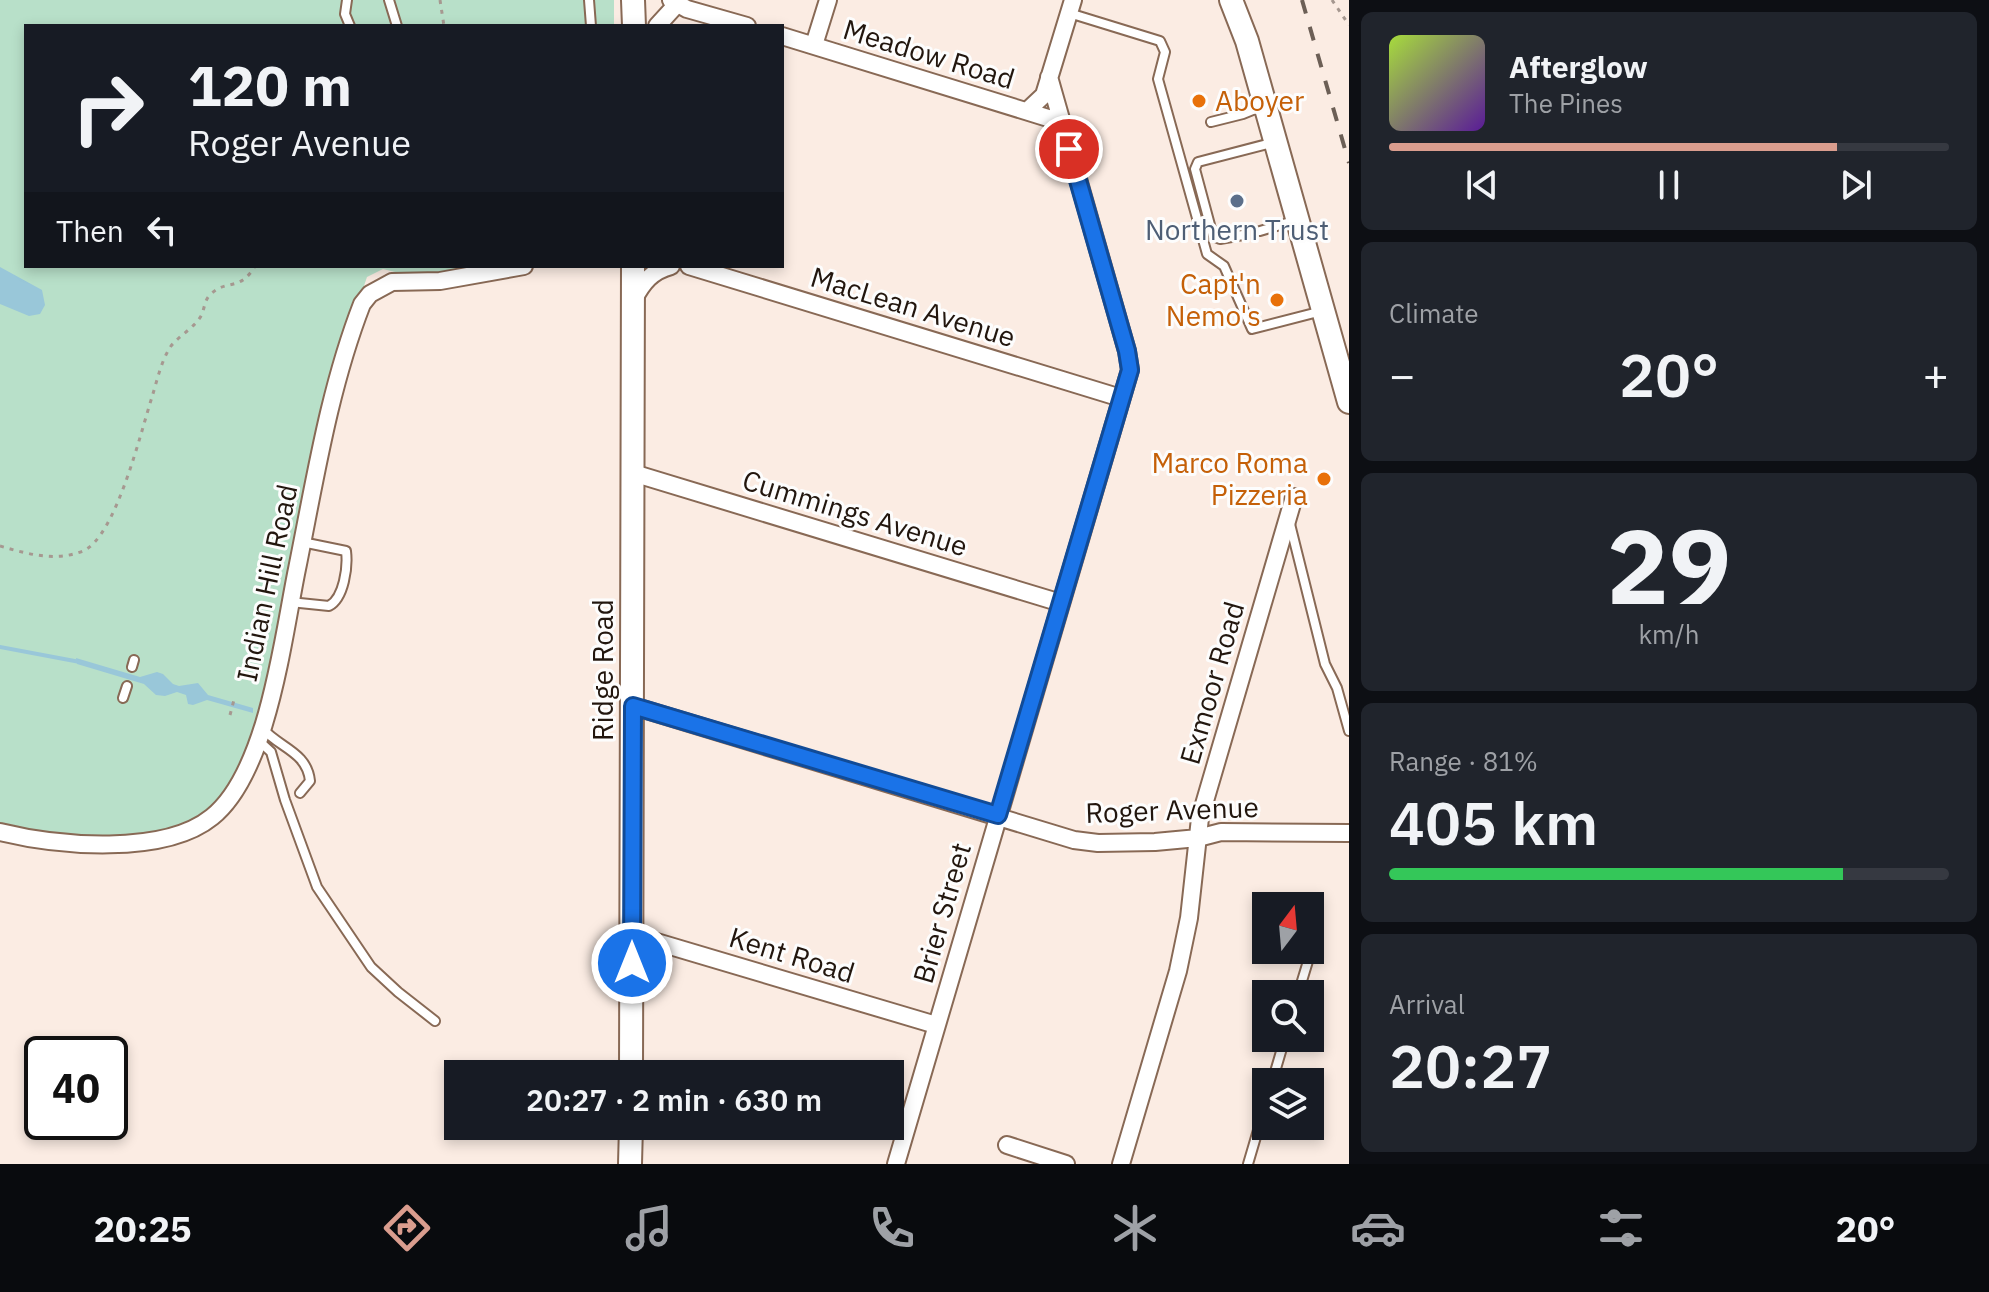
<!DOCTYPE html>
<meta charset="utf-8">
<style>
body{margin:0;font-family:"IBM Plex Sans",sans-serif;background:#20242c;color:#f1f3f6;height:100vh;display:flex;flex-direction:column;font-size:30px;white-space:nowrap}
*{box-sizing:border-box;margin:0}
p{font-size:26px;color:#9ea1a6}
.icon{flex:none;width:44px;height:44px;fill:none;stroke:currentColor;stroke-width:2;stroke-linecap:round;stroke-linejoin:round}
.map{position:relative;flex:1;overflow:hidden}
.drawer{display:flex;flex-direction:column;gap:12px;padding:12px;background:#0d0f14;width:640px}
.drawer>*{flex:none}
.banner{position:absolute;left:24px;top:24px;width:760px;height:244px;border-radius:0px;box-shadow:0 4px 12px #0003;background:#171b24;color:#f1f3f6;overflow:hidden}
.needle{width:52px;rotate:16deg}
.fabs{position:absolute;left:1252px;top:892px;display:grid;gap:16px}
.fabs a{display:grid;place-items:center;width:72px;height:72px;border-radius:0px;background:#171b24;box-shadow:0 4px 12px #0003;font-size:40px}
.speed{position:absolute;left:24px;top:1036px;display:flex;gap:16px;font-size:40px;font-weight:700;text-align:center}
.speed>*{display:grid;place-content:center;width:104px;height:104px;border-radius:50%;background:#171b24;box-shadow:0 4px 12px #0003;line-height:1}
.speed .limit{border:4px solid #111;border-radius:12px;background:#fff;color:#111}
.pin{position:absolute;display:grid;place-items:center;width:68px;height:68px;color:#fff;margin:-34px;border:4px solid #fff;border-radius:50%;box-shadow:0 2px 8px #0007}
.me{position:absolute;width:88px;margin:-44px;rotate:0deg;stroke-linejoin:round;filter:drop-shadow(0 0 6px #0008)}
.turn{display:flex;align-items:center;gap:28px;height:168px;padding:0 32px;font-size:36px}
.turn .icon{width:104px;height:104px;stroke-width:2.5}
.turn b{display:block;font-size:56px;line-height:68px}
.then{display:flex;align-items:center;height:76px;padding:0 32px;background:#0003;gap:16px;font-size:30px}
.big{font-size:60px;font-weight:600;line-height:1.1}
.drawer .widget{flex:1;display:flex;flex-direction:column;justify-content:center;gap:12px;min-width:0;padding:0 28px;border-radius:12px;background:#20242c}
.drawer .dial{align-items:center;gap:0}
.dial b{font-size:104px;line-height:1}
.song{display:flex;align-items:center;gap:24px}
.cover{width:96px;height:96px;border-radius:12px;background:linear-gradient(135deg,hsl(80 70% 55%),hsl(270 70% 35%))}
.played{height:8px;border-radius:4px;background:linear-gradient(90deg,#da9d8e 80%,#363941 80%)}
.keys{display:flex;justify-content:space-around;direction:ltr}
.heat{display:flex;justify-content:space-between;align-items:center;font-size:44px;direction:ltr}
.charge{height:12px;border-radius:6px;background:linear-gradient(90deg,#34c759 81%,#363941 0)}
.trip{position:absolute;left:444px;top:1060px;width:460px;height:80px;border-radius:0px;background:#171b24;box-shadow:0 4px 12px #0003;font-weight:600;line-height:80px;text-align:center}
.menu{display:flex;height:128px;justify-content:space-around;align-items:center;background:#090b0e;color:#9ea1a6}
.menu .icon{width:56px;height:56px}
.menu .active{color:#da9d8e}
.menu b{font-size:36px;color:#f1f3f6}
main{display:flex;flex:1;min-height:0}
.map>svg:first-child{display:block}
</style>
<main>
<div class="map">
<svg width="1349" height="1164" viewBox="0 0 1349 1164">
<rect width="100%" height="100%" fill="#fbece3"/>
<path fill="#b8e0c9" d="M0,0H614V26H26V266H495L453,274L407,275L383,269L367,277L320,416L256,728C245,757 225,805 196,821C166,838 90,841 55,837C37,835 18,830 0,826Z"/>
<path fill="#99c7d9" d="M0,267L42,290L45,305L40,314L29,316L0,304Z
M76,658L140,677L157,672L163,674L173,684L179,686L198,683L208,695L253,708V713L207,700L193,705L188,704L186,695L177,692L165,696L156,695L144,684L77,664Z"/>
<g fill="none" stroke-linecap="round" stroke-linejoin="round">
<path stroke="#99c7d9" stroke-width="4" d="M0,647L80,662"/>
<g stroke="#886955" stroke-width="12">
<path id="lane" d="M347,0L345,14L350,26
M389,0L397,26
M589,0L591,26
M1069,13L1160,41L1165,52L1158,79L1207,254L1224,266L1252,329L1322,311
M1211,122L1243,114L1265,105
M1260,231L1297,220
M1243,235L1220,239L1213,236L1195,169L1198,162L1275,142
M1290,524L1325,664L1337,688L1349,731
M290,602L329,606C344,598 348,567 346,551L302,542
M132,667L134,660
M123,698L127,686
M263,729C280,748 307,752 310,781L300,793
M259,741L271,752L285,800L317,887L371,967L398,992L435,1021
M1298,994L1312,948
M1272,1082L1285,1038
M1248,1164L1266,1103"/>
</g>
<g stroke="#886955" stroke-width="20">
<path id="street" d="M671,0L687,9L747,26
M657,26L677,4
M782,36L1061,122
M814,45L828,0
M1027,111L1044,95L1073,0
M689,266L1121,398
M634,299C643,282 652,271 671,266
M633,473L1061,603
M633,706L1074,840L1098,843L1155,842L1198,838L1221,832L1349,833
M0,832C57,846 164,856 212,817C268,772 283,637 297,569C315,480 329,389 362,304L370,294L392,282L440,281L524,266
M633,935L936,1025
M1007,1145L1066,1164
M896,1164L1130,370L1127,351L1049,77
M1121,1164L1178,971L1189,918L1200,818L1294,497"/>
</g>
<g stroke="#886955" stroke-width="26">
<path id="secondary" d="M633,0L634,26
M1231,0L1247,41L1349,402
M631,1074L633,266
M630,1164L631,1126"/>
</g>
<path stroke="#a69890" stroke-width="3" stroke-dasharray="4 6" stroke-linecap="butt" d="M440,0L444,26
M1332,0L1349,25
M0,546C27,554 56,562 83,551C116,537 141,431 152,397C157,381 161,361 171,346C180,335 194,328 201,316C205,308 204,300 211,294C226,279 240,292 255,266
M230,715L235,696"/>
<use href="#lane" stroke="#fff" stroke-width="8"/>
<use href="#street" stroke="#fff" stroke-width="16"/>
<use href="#secondary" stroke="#fff" stroke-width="22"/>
<path stroke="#6c5f56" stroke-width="4" stroke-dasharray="14 14" stroke-linecap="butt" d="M1302,0L1349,163"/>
</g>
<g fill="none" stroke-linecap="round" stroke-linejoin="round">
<g stroke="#114b97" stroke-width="20">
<path id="route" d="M632,963L633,706L998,815L1130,370L1127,351L1069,149"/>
</g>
<use href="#route" stroke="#1a73e8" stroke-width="14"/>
</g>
<g fill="#e8710a" stroke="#fdfdfd" stroke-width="3">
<circle cx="1199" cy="101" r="8"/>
<circle cx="1277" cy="300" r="8"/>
<circle cx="1324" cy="479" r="8"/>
</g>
<circle fill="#5c6f8a" stroke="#fdfdfd" stroke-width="3" cx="1237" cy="201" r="8"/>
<g text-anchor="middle" stroke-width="6" stroke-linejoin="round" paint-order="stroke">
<g font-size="28" fill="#22160e" stroke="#fdfdfd">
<text transform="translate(929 54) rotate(17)" y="10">Meadow Road</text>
<text transform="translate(913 307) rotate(17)" y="10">MacLean Avenue</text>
<text transform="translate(855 513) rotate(17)" y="10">Cummings Avenue</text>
<text transform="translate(267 583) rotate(-78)" y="10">Indian Hill Road</text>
<text transform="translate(603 670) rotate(-90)" y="10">Ridge Road</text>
<text transform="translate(1212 683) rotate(-74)" y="10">Exmoor Road</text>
<text transform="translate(1172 810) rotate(-2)" y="10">Roger Avenue</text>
<text transform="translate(942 913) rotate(-74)" y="10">Brier Street</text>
<text transform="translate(792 955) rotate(17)" y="10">Kent Road</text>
</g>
<g font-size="28" fill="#c56008" stroke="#fdfdfd" text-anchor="end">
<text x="1215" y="111" text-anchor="start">Aboyer</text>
<text x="1261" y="294">Capt'n<tspan x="1261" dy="32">Nemo's</tspan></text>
<text x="1308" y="473">Marco Roma<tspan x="1308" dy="32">Pizzeria</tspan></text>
</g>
<g font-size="28" fill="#4e5e75" stroke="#fdfdfd">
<text x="1237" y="240">Northern Trust</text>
</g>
</g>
</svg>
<div class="fabs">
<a><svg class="needle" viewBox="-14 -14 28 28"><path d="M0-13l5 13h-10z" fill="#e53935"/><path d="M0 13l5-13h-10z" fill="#9ea1a6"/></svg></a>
<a><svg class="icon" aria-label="search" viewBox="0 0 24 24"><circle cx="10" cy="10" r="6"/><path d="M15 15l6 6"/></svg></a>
<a><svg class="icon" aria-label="layers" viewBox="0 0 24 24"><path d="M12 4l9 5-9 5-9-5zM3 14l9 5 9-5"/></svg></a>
</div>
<div class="speed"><div class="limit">40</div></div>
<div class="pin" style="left:1069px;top:149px;background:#d93025"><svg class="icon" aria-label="arrive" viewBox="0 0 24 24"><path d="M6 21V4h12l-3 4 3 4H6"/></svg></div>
<svg class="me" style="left:632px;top:963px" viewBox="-20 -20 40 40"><circle r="17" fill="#1a73e8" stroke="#fff" stroke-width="3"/><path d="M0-11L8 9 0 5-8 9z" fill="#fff"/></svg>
<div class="trip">20:27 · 2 min · 630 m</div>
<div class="banner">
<div class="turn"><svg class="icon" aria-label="right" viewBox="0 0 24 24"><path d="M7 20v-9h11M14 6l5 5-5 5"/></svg><div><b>120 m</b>Roger Avenue</div></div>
<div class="then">Then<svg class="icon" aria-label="left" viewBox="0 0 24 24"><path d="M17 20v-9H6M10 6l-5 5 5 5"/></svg></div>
</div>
</div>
<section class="drawer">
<div class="widget">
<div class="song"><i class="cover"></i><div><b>Afterglow</b><p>The Pines</p></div></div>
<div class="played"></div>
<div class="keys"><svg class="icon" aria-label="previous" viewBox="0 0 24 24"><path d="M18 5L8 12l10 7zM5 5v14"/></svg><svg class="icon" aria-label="pause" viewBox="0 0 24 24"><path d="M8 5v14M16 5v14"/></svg><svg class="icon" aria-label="next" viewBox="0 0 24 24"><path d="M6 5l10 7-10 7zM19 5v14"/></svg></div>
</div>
<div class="widget"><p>Climate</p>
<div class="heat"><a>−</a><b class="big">20°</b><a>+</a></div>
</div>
<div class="widget dial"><b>29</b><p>km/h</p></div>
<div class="widget"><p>Range · 81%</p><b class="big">405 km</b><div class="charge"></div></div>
<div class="widget"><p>Arrival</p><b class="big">20:27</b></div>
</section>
</main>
<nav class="menu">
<b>20:25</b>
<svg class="icon active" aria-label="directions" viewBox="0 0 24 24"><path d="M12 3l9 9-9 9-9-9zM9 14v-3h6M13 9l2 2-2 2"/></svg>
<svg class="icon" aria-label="music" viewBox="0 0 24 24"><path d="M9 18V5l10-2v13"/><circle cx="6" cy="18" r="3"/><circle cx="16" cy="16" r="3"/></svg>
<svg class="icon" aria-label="phone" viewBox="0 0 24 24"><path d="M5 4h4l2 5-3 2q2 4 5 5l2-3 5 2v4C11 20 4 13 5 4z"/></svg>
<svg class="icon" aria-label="climate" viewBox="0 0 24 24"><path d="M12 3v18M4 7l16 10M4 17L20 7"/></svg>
<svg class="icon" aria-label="car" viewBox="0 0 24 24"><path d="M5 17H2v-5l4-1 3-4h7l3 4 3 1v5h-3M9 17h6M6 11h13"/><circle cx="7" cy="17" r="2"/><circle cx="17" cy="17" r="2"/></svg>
<svg class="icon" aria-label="filters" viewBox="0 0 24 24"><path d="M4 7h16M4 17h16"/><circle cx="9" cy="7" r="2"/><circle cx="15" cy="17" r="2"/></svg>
<b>20°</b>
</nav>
